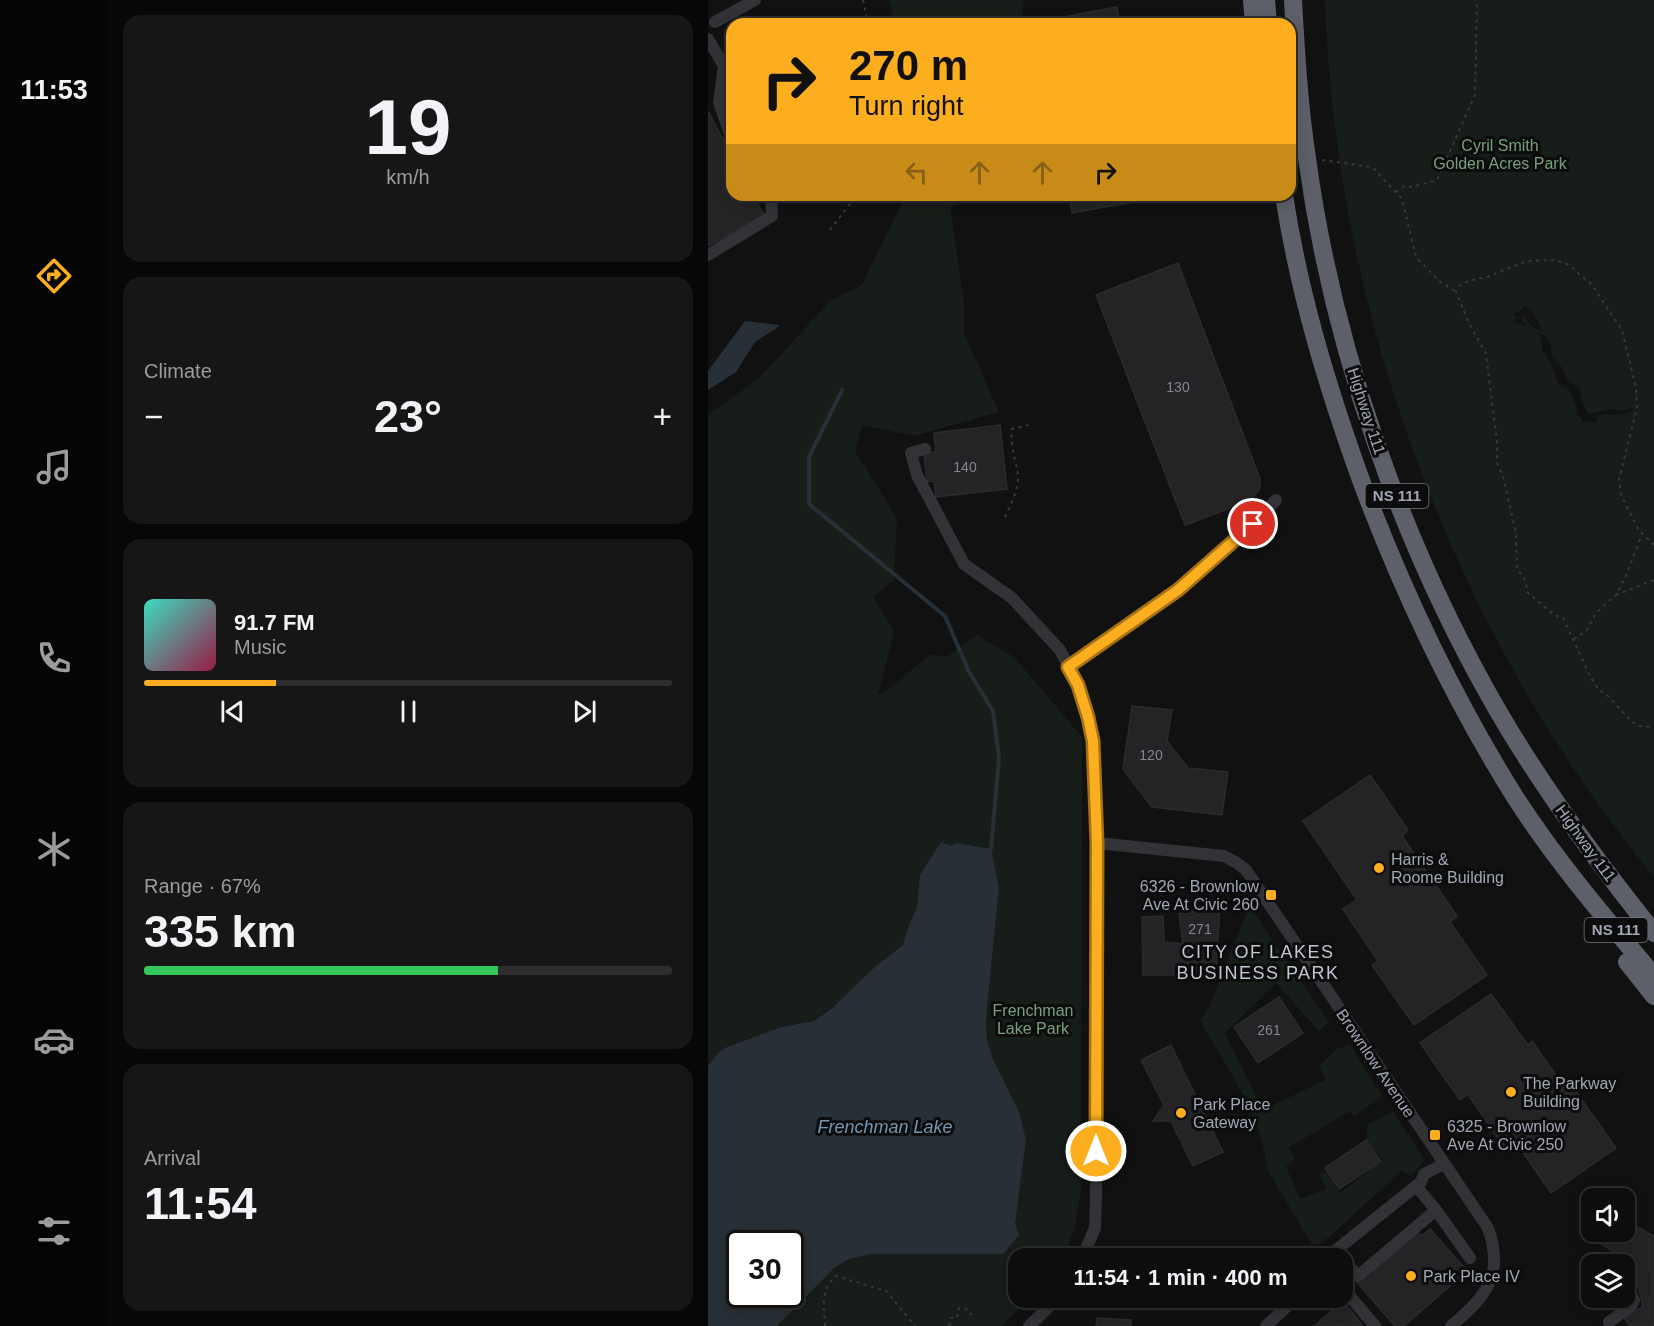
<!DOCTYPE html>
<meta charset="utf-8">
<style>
body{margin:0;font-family:Arial,sans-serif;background:#161617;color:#f1f3f6;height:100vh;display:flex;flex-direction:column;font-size:22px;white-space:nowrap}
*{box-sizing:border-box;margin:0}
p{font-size:20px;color:#9a9c9e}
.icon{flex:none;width:33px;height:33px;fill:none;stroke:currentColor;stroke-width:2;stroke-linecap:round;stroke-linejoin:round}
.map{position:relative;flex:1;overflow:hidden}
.side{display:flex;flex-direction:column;gap:15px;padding:15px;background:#070708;width:600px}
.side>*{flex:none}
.hud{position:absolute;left:18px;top:18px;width:570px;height:183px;border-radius:18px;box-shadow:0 3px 15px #0003,0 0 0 2px #2d2d2e;background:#fcae1f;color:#111;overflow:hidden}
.fabs{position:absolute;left:873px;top:1188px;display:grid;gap:12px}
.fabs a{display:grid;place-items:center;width:54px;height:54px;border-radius:12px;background:#0d0d0e;box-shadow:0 3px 15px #0003,0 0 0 2px #2d2d2e;font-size:30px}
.speed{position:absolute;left:18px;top:1230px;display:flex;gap:12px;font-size:30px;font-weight:700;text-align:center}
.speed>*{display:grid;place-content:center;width:78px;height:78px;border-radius:50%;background:#0d0d0e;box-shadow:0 3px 15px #0003,0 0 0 2px #2d2d2e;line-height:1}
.speed .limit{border:3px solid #111;border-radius:9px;background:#fff;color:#111}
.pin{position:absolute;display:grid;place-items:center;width:51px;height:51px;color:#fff;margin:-26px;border:3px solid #fff;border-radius:50%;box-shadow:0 2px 6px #0007}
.me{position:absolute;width:66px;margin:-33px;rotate:0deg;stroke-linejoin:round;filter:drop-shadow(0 0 4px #0008)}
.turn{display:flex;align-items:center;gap:21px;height:126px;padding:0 24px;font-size:27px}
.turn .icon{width:78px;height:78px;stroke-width:2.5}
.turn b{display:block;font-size:42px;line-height:51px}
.lanes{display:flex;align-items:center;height:57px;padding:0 24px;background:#0003;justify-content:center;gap:30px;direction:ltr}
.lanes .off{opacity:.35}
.big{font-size:45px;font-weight:700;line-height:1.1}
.side .widget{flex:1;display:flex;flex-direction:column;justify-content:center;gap:9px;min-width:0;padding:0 21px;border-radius:18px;background:#161617}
.side .dial{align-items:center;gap:0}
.dial b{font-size:78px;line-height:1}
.song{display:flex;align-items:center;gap:18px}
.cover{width:72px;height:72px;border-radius:9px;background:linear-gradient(135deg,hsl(170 70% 55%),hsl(340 70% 35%))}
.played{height:6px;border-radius:3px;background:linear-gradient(90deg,#fcae1f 25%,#2d2d2e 25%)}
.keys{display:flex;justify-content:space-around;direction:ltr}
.heat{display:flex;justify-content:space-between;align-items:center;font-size:33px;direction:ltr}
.charge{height:9px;border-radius:4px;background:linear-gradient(90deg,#34c759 67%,#2d2d2e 0)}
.trip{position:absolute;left:300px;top:1248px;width:345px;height:60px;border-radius:18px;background:#0d0d0e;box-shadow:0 3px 15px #0003,0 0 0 2px #2d2d2e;font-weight:700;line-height:60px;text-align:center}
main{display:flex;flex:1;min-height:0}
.menu{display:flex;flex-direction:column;width:108px;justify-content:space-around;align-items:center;background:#050506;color:#9a9c9e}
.menu .icon{width:42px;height:42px}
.menu .selected{color:#fcae1f}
.menu b{font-size:27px;color:#f1f3f6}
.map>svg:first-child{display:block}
</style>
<main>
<nav class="menu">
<b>11:53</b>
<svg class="icon selected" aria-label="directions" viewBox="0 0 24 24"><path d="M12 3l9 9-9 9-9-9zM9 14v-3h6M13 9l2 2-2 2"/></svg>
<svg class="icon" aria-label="music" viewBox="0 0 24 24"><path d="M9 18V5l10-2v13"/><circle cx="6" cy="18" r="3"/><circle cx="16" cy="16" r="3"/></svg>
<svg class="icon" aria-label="phone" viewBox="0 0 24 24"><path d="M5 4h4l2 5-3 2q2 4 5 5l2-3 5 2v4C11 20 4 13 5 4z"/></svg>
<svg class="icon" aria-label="climate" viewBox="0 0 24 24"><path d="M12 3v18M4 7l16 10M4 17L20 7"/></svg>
<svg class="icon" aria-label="car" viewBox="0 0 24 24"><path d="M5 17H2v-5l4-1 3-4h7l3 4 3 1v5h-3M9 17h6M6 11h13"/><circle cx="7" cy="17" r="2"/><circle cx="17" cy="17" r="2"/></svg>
<svg class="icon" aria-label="filters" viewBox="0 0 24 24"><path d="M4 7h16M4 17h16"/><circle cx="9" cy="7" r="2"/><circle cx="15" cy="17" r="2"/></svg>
</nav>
<section class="side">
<div class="widget dial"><b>19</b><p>km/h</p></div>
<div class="widget"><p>Climate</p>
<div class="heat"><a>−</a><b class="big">23°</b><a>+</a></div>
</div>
<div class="widget">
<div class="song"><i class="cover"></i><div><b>91.7 FM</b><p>Music</p></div></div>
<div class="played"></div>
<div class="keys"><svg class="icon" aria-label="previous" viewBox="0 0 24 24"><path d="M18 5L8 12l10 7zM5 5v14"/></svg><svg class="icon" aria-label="pause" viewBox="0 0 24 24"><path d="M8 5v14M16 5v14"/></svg><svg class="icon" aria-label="next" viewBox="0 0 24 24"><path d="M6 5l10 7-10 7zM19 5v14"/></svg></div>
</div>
<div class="widget"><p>Range · 67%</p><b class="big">335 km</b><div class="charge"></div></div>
<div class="widget"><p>Arrival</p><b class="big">11:54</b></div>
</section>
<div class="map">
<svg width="946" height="1326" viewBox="0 0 946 1326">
<rect width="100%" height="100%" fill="#111112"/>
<path fill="#171d18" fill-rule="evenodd" d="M181,0H316L313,24H186Z
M617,0H946V877C747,635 627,314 617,0ZM816,306C824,310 833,323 833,331L823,326L816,315L813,319L818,326L808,323L807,319L812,317L805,316L806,313L814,310ZM832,334L836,335L842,343L844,357L856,370L858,378L872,390L874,403L880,413C887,415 892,411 899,410C908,408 914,413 924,408L925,410C908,421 905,410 890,416L888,423L876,420L875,424L873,418L869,416L868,405L861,388H856L850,383L841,359L835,352Z
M198,195H269L268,199L242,207L256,302V333L291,412L206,436L154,425L147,451L189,518L186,580L165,597L186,632L170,694L176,693L221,655L240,656L269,635L306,657L374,737L373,1188C369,1212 367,1238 354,1258H310V1298H322L293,1326H69L127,1266L141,1259L162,1254H295L307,1224L318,1140L285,1059L279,1040L278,1019L291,888L260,845L249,843L212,875L209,907L199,930L195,945L168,966L145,990L106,1021L73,1027L19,1047L12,1051L0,1066V415L53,376L122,301L154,285Z
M541,906L621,1022L611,1031L568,983L517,1033L555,1110L617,1080L612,1065L629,1049L642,1045L674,1096L646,1117L642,1111L580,1148L587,1158L578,1167L592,1199L619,1189L610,1173L619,1172L632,1193L675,1160L658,1140L660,1124L685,1112L717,1160L703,1176L694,1171L612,1245L603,1243L559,1169C556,1120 516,1063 492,1020L502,1006Z"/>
<path fill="#273036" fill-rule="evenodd" d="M37,321L71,325L69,328L47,342L28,372L0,390V371Z
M233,842L244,846L249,843L283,849L291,888L278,1019L279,1040L285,1059L311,1112L318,1140L307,1224L311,1235L295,1254H162L141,1259L127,1267L69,1326H0V1066L12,1051L19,1047L73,1027L106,1021L124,1008L168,966L195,945L199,930L209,907L212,875ZM32,1244H82V1294H32Z"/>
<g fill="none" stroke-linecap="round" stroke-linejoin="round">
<path stroke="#273036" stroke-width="4" d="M134,390L101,457V504L237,616L261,672L285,711L291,758L283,849"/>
</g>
<path fill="#242426" stroke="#2a2b2e" stroke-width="1.5" d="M409,7L412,24H329L328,22Z
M0,111L24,156V195H45L56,215L0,246Z
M361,195H443L444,199L364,213Z
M470,263L552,479V485L551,490L543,500L477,525L388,295Z
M292,425L299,489L228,497L226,481L219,482L216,453L228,452L226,433Z
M424,706L464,710L459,741L480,768L520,772L514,815L444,807L415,769Z
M662,775L700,830L694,836L749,916L742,922L779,975L706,1025L664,965L670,961L635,909L649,900L595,821Z
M512,903L508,975H435L434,917L455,916L456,942L475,944L471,914Z
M783,994L820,1045L824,1041L861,1094L867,1090L908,1148L843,1193L805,1138L795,1146L760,1094L752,1100L712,1043Z
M571,997L595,1033L550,1063L526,1027Z
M463,1045L515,1152L485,1166L463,1121H445L456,1105L433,1060Z
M658,1140L673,1161L631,1189L617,1168Z
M916,1220L946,1236V1326H922L916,1318L935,1307L928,1276L922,1268L918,1266L921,1260L880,1237L884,1230L916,1232Z
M722,1229L759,1271L696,1326H687L648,1281L706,1230L711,1235L712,1234L714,1236Z
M635,1301L655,1326H606Z
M389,1318L423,1320V1326H388Z"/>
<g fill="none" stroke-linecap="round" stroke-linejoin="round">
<path stroke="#373a3e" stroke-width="2" stroke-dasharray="3 4.5" stroke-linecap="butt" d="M155,0L160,24
M614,160L664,167L694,199L708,257L731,281L748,292
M688,192L696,186L704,187L729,180L767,95L769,0
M122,230L149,195
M297,517C302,505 311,490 310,476C308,459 302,449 304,429L324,424
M946,545L930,529L913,495L911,479L929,408L928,388L914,330L884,285L861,265L847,260L819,261L779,277L760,281L751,286L748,292L761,323L778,354L789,442V463L795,476L808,533L809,569L818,581L819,592L846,615L855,618L882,676L891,690L898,694L924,722L931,726L946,727
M908,595L946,580
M866,639L879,630L888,613L908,595L917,578L934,534
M117,1326C116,1306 112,1290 128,1276L178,1291L207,1326
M241,1326L243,1318H249L251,1308L261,1310L263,1315"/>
<path stroke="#313337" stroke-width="12" d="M7,22L47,0
M0,39L16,66L11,102L24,140
M0,255L64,216L63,195
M217,449L203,453L209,475L256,564L304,598L352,650L370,685L380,717L385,741L389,843L388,1197L387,1228L374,1258
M360,667L470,590L545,524L568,500
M389,843L516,856L529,863L538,870L780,1228C797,1276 778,1296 743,1326
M728,1210L762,1258
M634,1258L627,1251L708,1186L713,1182L716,1174L736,1164
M634,1259L650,1276L728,1210L708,1186
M878,1284L884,1281
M634,1287L667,1326
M901,1322L923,1306L926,1300L921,1292
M321,1326L350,1298
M558,1326L588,1298"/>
<path stroke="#5d6069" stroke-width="18" d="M544,0L546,24
M558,0L560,24
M585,0C588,53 591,106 599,158C625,349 694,545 790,711C836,790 890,863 946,933
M576,195C591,294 620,389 654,483C695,592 745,698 807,797C848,861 897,918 946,976
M919,962L946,996"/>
</g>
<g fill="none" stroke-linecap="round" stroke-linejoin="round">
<g stroke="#a47114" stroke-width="15">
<path id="route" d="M388,1151L389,843L385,741L380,717L370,685L360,667L470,590L545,524"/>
</g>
<use href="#route" stroke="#fcae1f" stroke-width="10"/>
</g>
<g fill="#fcae1f" stroke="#0c0c0d" stroke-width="2">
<circle cx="671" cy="868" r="6"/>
<rect x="557" y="889" width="12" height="12" rx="3"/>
<circle cx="803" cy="1092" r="6"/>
<circle cx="473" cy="1113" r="6"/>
<rect x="721" y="1129" width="12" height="12" rx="3"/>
<circle cx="703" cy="1276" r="6"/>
</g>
<g text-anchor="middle" stroke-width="6" stroke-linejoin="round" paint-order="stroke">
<g font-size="14" fill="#818690">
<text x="470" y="392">130</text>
<text x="257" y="472">140</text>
<text x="443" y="760">120</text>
<text x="492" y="934">271</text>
<text x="561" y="1035">261</text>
</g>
<g fill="#0c0c0d" stroke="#747882" stroke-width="1.5">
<rect x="657.5" y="484" width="63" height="24" rx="4.5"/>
<rect x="876.5" y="918" width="63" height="24" rx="4.5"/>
</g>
<g font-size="15" font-weight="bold" fill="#a1a7b4">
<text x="689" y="501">NS 111</text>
<text x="908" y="935">NS 111</text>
</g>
<g font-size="16" fill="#77a078" stroke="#0c0c0d">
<text x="792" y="151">Cyril Smith<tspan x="792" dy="18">Golden Acres Park</tspan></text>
<text x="325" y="1016">Frenchman<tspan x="325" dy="18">Lake Park</tspan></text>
</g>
<g font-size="16" fill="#a1a7b4" stroke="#0c0c0d">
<text transform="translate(659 411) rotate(72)" y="6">Highway 111</text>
<text transform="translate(878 843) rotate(54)" y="6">Highway 111</text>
<text transform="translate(668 1063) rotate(56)" y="6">Brownlow Avenue</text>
</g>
<g font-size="16" fill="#a1a7b4" stroke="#0c0c0d" text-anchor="start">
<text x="683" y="865">Harris &amp;<tspan x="683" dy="18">Roome Building</tspan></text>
<text x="551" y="892" text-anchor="end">6326 - Brownlow<tspan x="551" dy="18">Ave At Civic 260</tspan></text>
<text x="815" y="1089">The Parkway<tspan x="815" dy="18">Building</tspan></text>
<text x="485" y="1110">Park Place<tspan x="485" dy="18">Gateway</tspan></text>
<text x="739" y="1132">6325 - Brownlow<tspan x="739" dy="18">Ave At Civic 250</tspan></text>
<text x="715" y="1282">Park Place IV</text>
</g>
<g font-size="18" letter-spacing="1.5" fill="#c2c6d0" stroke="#0c0c0d">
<text x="550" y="958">CITY OF LAKES<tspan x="550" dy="21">BUSINESS PARK</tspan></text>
</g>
<g font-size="18" font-style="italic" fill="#7596b2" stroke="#0c0c0d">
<text x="177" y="1133">Frenchman Lake</text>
</g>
</g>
</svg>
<div class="fabs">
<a><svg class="icon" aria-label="sound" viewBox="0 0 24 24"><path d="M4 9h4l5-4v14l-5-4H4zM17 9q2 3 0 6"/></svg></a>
<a><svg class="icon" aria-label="layers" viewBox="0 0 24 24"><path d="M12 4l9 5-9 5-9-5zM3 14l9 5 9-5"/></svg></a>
</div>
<div class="speed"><div class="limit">30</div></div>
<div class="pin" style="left:545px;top:524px;background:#d93025"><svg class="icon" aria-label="arrive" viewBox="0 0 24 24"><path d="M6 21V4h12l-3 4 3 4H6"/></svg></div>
<svg class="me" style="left:388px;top:1151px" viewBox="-20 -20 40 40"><circle r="17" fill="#fcae1f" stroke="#fff" stroke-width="3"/><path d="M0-11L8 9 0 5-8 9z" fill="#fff"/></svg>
<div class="trip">11:54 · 1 min · 400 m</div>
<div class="hud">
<div class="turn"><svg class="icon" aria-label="right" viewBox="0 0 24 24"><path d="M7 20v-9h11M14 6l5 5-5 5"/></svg><div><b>270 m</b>Turn right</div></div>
<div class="lanes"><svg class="icon off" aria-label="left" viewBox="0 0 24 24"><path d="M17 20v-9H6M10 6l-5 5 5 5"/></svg><svg class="icon off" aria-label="ahead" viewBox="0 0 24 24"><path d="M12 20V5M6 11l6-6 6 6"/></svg><svg class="icon off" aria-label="ahead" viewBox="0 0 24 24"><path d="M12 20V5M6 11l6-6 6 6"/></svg><svg class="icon" aria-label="right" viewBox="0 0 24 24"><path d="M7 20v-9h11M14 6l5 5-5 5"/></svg></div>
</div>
</div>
</main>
